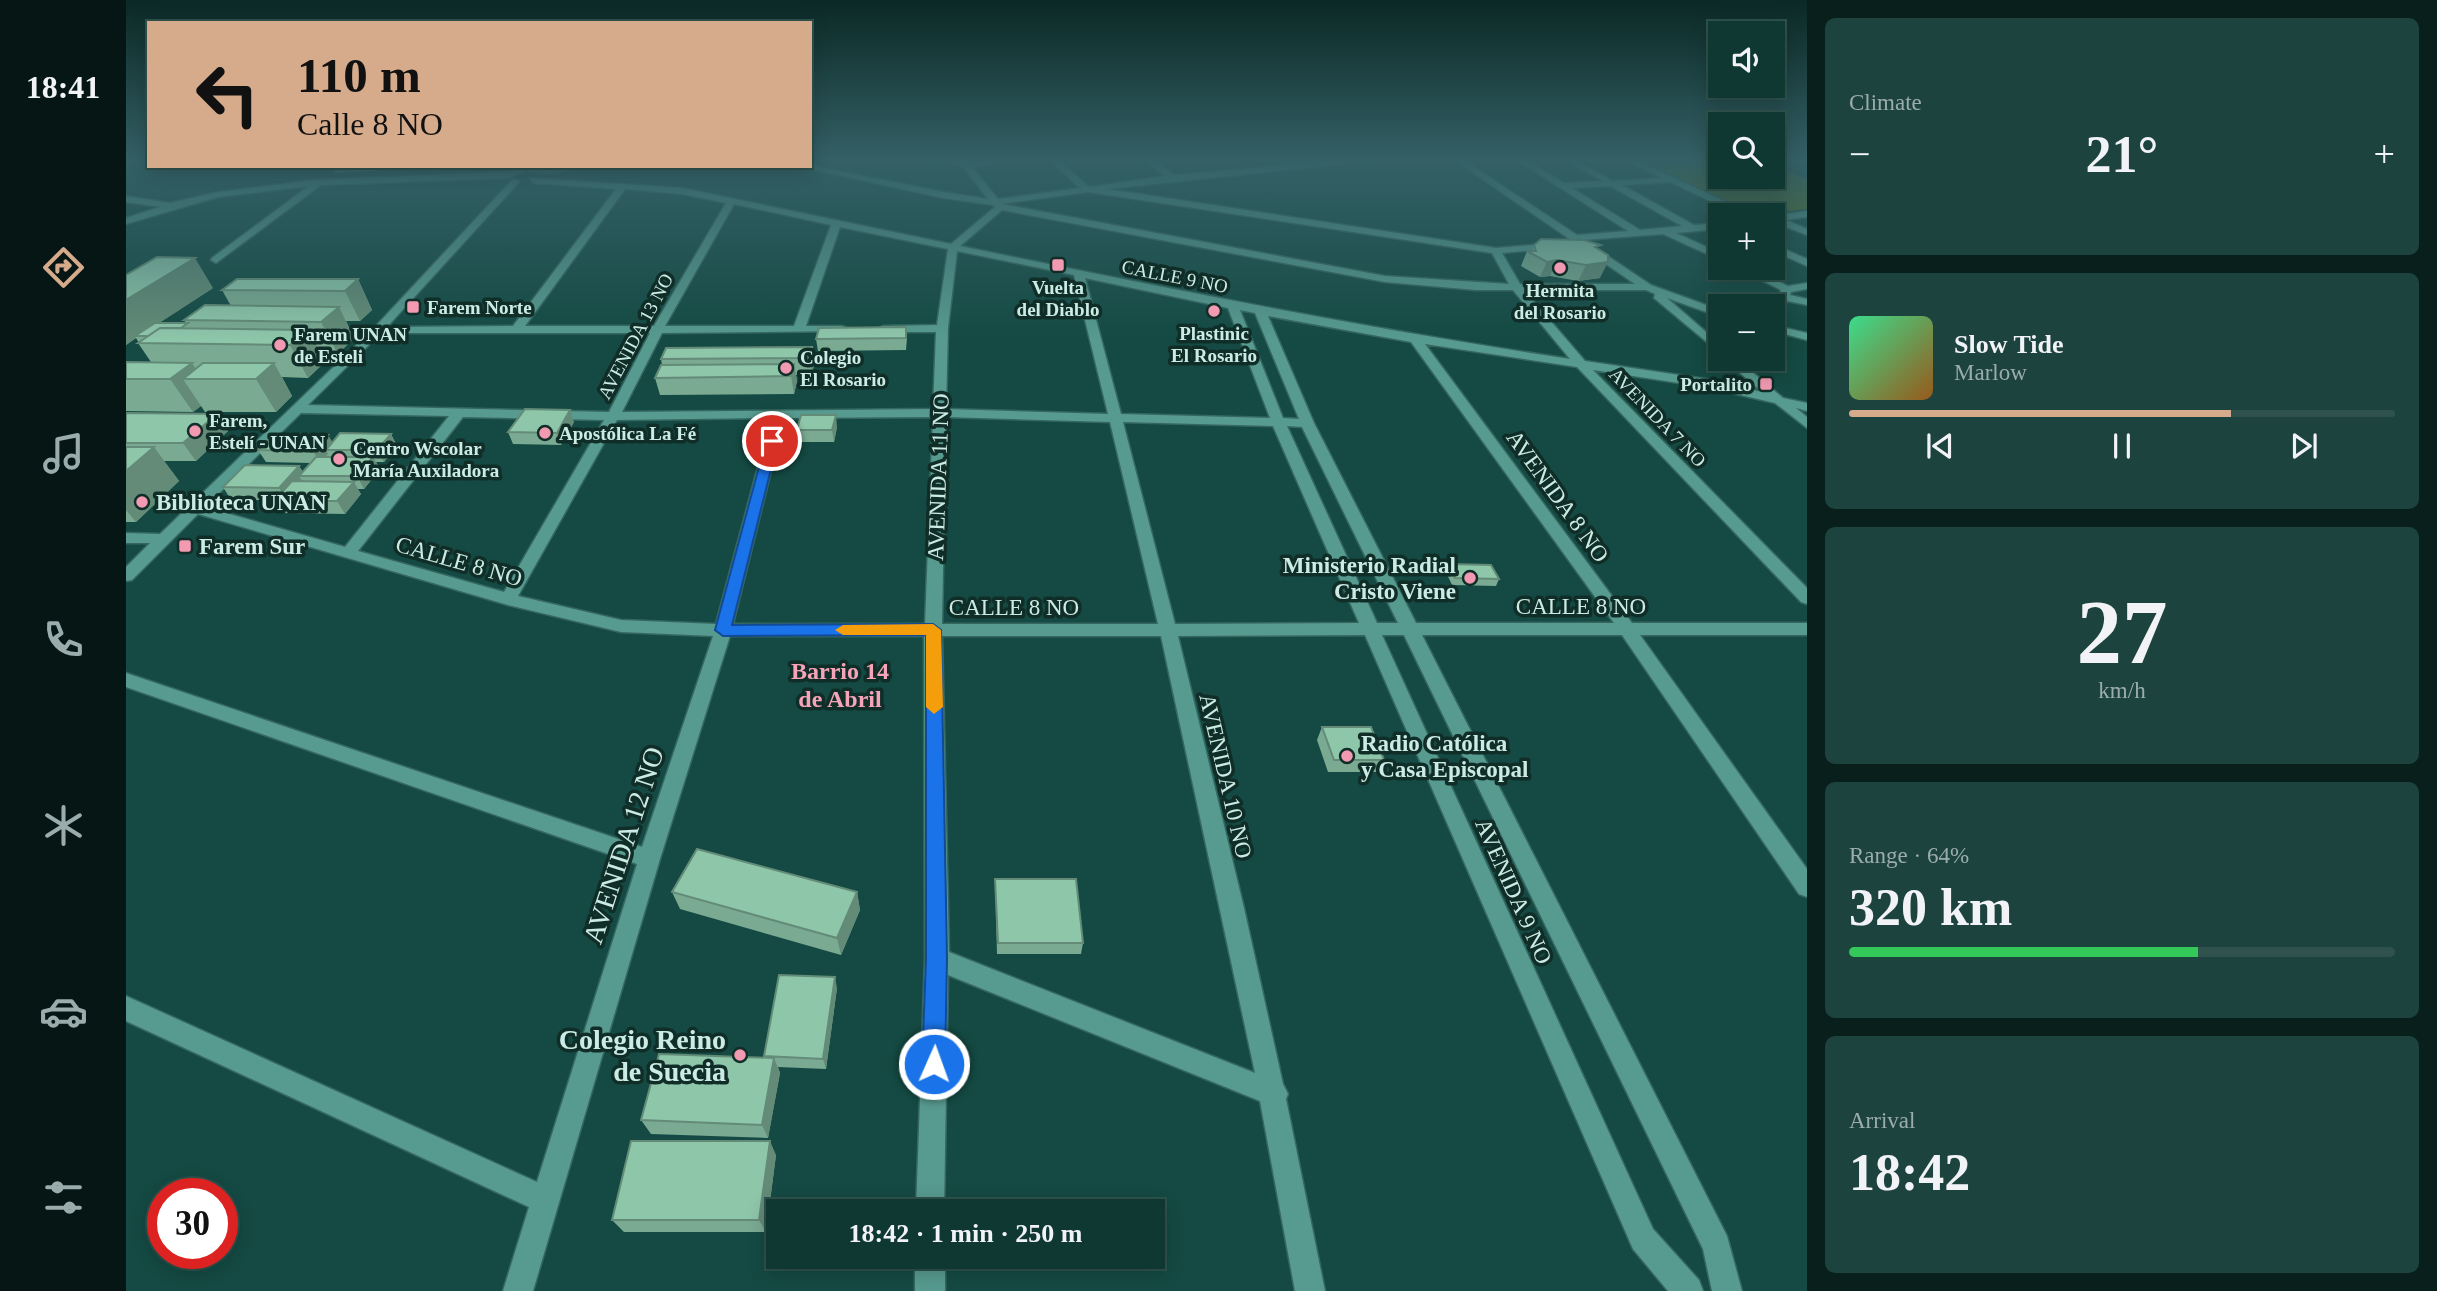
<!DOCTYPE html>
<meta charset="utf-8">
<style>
body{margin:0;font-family:Georgia,serif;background:#1d433e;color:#f1f3f6;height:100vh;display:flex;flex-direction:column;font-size:26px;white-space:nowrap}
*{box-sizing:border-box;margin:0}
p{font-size:23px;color:#9bacac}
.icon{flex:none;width:38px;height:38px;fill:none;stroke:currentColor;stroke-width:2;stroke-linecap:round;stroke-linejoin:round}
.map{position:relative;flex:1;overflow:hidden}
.drawer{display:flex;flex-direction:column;gap:18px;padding:18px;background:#081f1c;width:630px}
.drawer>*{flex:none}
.hud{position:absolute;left:21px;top:21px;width:665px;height:147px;border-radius:0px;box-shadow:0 4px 18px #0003,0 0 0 2px #2f524d;background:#d6ab8b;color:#111;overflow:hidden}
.controls{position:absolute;left:1582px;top:21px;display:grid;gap:14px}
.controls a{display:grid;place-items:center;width:77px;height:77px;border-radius:0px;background:#0f3832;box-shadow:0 4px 18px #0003,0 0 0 2px #2f524d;font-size:35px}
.speed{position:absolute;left:21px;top:1178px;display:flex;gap:14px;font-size:35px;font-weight:700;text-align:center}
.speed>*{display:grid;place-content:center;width:91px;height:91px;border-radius:50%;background:#0f3832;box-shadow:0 4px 18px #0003,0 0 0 2px #2f524d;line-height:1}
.speed .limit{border:10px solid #d22;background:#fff;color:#111}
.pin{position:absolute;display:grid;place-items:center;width:60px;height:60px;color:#fff;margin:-30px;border:4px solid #fff;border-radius:50%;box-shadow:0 2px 7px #0007}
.me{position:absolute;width:77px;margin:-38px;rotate:2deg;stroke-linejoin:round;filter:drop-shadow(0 0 5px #0008)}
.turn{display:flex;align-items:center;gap:24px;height:147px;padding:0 35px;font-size:32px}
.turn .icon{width:91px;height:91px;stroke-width:2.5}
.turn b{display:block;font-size:49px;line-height:60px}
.big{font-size:52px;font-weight:800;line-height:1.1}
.drawer .tile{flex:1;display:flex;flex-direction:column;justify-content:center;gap:10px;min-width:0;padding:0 24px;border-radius:10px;background:#1d433e}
.drawer .dial{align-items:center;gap:0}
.dial b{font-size:91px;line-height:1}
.song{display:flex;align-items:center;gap:21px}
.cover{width:84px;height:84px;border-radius:10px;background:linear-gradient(135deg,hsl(150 70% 55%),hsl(30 70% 35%))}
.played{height:7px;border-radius:4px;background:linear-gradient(90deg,#d6ab8b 70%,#2f524d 70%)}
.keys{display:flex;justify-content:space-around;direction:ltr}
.heat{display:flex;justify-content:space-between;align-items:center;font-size:38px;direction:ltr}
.charge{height:10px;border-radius:5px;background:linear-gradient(90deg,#34c759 64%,#2f524d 0)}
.trip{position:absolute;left:640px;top:1199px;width:399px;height:70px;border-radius:0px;background:#0f3832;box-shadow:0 4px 18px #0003,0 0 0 2px #2f524d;font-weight:800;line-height:70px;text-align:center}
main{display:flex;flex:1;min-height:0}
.dock{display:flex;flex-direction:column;width:126px;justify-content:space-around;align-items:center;background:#061614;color:#9bacac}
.dock .icon{width:49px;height:49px}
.dock .current{color:#d6ab8b}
.dock b{font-size:32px;color:#f1f3f6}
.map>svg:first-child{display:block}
</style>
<main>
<nav class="dock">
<b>18:41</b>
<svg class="icon current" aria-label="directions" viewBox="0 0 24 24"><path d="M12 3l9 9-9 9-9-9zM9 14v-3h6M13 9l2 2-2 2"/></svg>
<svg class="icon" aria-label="music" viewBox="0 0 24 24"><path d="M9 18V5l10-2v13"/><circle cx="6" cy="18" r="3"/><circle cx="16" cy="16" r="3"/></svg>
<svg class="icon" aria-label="phone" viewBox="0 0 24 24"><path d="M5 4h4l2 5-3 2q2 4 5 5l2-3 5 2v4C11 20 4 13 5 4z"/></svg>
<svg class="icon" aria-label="climate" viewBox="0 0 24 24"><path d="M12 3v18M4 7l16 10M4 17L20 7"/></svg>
<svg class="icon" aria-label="car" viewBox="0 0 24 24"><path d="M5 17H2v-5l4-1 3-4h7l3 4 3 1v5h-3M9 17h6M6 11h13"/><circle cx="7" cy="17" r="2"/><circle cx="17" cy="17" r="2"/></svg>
<svg class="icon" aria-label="filters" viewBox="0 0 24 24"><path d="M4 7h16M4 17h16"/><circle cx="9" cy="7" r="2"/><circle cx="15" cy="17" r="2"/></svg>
</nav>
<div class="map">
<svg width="1681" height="1291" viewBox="0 0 1681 1291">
<rect width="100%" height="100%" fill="#144a43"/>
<path fill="#5c7118" d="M1522,159H1594V177H1647V166L1681,179V209L1625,215L1507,161Z"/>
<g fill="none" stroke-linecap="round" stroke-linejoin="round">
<g stroke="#356760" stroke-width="3">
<path id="minor" d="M804,159H839L842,162L906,159L846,167L872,199L954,188L922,159H931L963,187L1039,176L1017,159H1026L1049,175L1221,159H1249L1245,161L981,189L1370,248L1433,243L1435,245L1430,248L1376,253L1394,284H1509L1327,159H1336L1451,235L1502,231L1389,159H1398L1438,183L1476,181L1438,159H1448L1487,181L1535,178L1497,159H1507L1624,213L1625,215H1614L1544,182L1496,185L1568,225L1594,223V229L1550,233L1594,253V260L1537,234L1458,240L1525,285L1594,310V317L1541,298L1594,344V353L1528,298L1529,294L1520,290H1398L1459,361L1580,379L1636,392L1598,359H1611L1657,398L1681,403V411L1670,408L1681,417V428L1649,403L1580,387L1467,370L1681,588V604L1675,602L1451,367L1299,344L1506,623H1681V635H1514L1681,869V897L1673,894L1496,635H1296L1601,1236L1616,1291H1586L1577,1249L1278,635H1256L1527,1229L1573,1280L1577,1291H1542L1507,1249L1239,635L1052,636L1118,908L1157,1084L1162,1094L1160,1099L1199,1291H1169L1134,1101L822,975L818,1211H790L799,959L798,636H604L534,859L407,1291H377L403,1207L0,1021V996L411,1182L511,864L0,687V673L516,847L587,636L495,632L382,605L72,514L6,580L0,581V567L24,543H0V533L34,534L248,328L387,179L394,181L261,327L387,326L490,189L407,183L404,178L556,188L825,244L869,207L867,205L817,198L671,166L684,165L817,192L862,199L837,167ZM1484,186L1556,226L1514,230L1446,188ZM499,189L556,194L600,203L528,326H399ZM962,192L1366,253L1383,284L1259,276L876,204ZM608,204L705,225L668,326H539ZM876,210L1259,282L1350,290H1387L1444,359C1239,328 1037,288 834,246ZM714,227L822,249L811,325L757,326L751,329L757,332H810L807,409L496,412L536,333L719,331V327L715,326H680ZM831,251L948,275L982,414L820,409L822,328ZM959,278L1102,308L1144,418L995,414ZM1114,310L1129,313L1173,419L1157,418ZM1142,316L1285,342L1488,623H1290L1188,423ZM255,333H524L483,412L182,405ZM175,413L323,416L219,547L79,507ZM337,417L478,420L378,592L232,551ZM807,417L799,624H607L658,418ZM820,417L984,422L1032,624H816ZM645,418L590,624L495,620L392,596L491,420ZM997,422L1147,426L1233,623L1049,624ZM1161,426L1176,427L1272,623H1251ZM816,636H1035L1129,1073L823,952Z
M397,166L425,168L461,166L425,174L401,171L382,178L195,185L90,263L85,260L86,258L183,186L92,197L0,224V218L34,207L0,202V196L44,203L92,192L188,180L381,172Z
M1681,211V217L1660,220L1681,229V235L1647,222V216Z
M1647,244L1681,259V266L1647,251Z
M1611,268H1624L1662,286L1681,283V289L1665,292L1664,295L1681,299V305L1661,301L1653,320L1647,323V308L1655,290Z
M1647,325L1681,333V340L1647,331Z
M789,1256H819V1291H789Z"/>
</g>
<use href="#minor" fill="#579a8f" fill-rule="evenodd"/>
</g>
<path fill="#7aaa92" d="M205,166H270L254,167L251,171L208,173Z
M1408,245L1473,250L1474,278L1452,281L1424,276L1414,277L1395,266L1401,251H1406Z
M0,275L87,288L33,323H60L58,320L105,306L96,290L232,279L246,310L234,321H220L228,338L212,354H195L199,362L182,378L156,377L166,396L150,412H79L75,406L67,412L0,411V362H25L12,343H13L10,338L0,345Z
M781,338L780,350L692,351L690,339Z
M686,347L688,364L686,375H670L671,381L668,394L534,395L529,378L536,365L535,359Z
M0,414H91L102,431L70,461H38L53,481L10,522H0Z
M448,422L435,445L387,444L382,432Z
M711,427L708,442H673L671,430Z
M265,434L271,446L258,462H250L254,469L238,489H231L235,494L219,514L156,513L148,501L149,500H105L97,487L173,466L177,472L184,463L140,462L132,450L202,435L206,442Z
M1322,564L1373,579L1370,586L1326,585L1319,570Z
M1196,727L1258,760L1252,772H1202L1191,740Z
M869,879L957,943L955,954H871Z
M546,892H731L734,910L715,955L554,909Z
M711,988L700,1069L652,1067L654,1073L642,1138L525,1134L515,1120L638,1057Z
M650,1155L640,1232H498L486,1220Z"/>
<path fill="#638b77" d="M69,258L87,288L13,336H9L10,338L0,345V300Z
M1431,260L1424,276L1414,277L1421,262Z
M1482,262L1474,278L1452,281L1460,265Z
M232,279L246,310L234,321L219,291Z
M213,307L228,338L212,354L195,322Z
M182,330L199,362L182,378L164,345Z
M686,347L688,364L686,375L684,358Z
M66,363L76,379H57L75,406L67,412L44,379Z
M148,363L166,396L150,412L130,379Z
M668,364L671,381L668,394L665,376Z
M444,410L448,422L435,445L431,433Z
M91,414L102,431L70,461L57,443Z
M710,415L711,427L708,442L706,430Z
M265,434L271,446L258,462L251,450Z
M202,435L209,447L200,450L202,454L194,463L187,451Z
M28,447L53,481L10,522L0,510V471Z
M247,457L254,469L238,489L231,476Z
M173,466L179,476H173L177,482L161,500L153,488Z
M228,482L235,494L219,514L211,501Z
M731,892L734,910L715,955L711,938Z
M709,977L711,988L700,1069L697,1059Z
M648,1058L654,1073L642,1138L636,1125Z
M644,1141L650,1155L640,1232L633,1220Z"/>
<path fill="#8ec6aa" stroke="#638b77" stroke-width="2" d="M1415,239L1458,240L1475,245L1469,247L1482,255V262L1460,265L1431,260L1421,262L1401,251H1410L1408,245Z
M31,257L69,258L0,300V275Z
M111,279H232L219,291L96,290Z
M79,305L213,307L195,322L58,320Z
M29,323H62L55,328H34L22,336H9Z
M780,327V338L690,339L693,328Z
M34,328L182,330L164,345L12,343Z
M686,347L684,358L535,359L540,348Z
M0,362L66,363L44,379H0Z
M77,363H148L130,379H57Z
M668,364L665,376L529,378L535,365Z
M399,409L444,410L431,433L382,432Z
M1,413L91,414L57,443H0V414Z
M675,415H710L706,430H671Z
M214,433L265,434L251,450H200Z
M149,434L202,435L187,451L132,450Z
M0,447H28L0,471Z
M190,457H247L231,476H173Z
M119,465L173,466L153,488L97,487Z
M166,481L228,482L211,501H148Z
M1322,564L1365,565L1373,579L1329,578Z
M1196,727H1245L1258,760H1208Z
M571,849L731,892L711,938L546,892Z
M869,879H950L957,943H872Z
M653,975L709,977L697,1059L638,1056Z
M533,1054L648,1058L636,1125L515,1120Z
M505,1141H644L633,1220H486Z"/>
<linearGradient id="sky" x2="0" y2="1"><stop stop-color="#0b2925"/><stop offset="0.47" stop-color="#346066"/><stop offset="1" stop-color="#346066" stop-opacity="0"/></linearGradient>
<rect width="1681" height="340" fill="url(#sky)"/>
<path fill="#1a73e8" stroke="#114b97" stroke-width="2" d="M646,438L652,441L606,625L807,624L815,630L821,959L819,1064L816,1072L808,1076L800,1072L796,1064L800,959V635L597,636L589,630L640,441Z"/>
<path fill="#f59e0b" d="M807,624L815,630L817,707L808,714L800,707V635H717L709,630L717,625Z"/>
<g fill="#f19ab1" stroke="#102d28" stroke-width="2.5">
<rect x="925" y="258" width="14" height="14" rx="3.5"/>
<circle cx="1434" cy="268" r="7"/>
<rect x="280" y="300" width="14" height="14" rx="3.5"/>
<circle cx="1088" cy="311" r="7"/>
<circle cx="154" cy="345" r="7"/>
<circle cx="660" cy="368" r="7"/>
<rect x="1633" y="377" width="14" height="14" rx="3.5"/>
<circle cx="69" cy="431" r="7"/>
<circle cx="419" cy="433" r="7"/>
<circle cx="213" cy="459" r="7"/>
<circle cx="16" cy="502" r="7"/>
<rect x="52" y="539" width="14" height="14" rx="3.5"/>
<circle cx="1344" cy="578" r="7"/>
<circle cx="1221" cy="756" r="7"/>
<circle cx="614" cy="1055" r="7"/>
</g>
<g text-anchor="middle" stroke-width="7" stroke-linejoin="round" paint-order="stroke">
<g font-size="19" fill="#cbece5" stroke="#102d28">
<text transform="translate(1049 276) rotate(11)" y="7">CALLE 9 NO</text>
<text transform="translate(509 336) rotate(-62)" y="7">AVENIDA 13 NO</text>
<text transform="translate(1532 417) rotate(46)" y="7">AVENIDA 7 NO</text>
</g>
<g font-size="19" font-weight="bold" fill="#cbece5" stroke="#102d28" text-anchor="start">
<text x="932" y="294" text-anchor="middle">Vuelta<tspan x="932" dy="22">del Diablo</tspan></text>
<text x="1434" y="297" text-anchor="middle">Hermita<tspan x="1434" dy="22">del Rosario</tspan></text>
<text x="301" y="314">Farem Norte</text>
<text x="1088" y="340" text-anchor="middle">Plastinic<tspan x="1088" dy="22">El Rosario</tspan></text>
<text x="168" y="341">Farem UNAN<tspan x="168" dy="22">de Esteli</tspan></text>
<text x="674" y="364">Colegio<tspan x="674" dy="22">El Rosario</tspan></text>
<text x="1626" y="391" text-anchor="end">Portalito</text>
<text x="83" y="427">Farem,<tspan x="83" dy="22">Estelí - UNAN</tspan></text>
<text x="433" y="440">Apostólica La Fé</text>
<text x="227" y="455">Centro Wscolar<tspan x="227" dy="22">María Auxiladora</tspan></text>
</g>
<g font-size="23" fill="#cbece5" stroke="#102d28">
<text transform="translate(812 477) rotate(-88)" y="8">AVENIDA 11 NO</text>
<text transform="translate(1432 496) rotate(54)" y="8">AVENIDA 8 NO</text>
<text transform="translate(333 561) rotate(16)" y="8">CALLE 8 NO</text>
<text x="1455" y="614">CALLE 8 NO</text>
<text x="888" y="615">CALLE 8 NO</text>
<text transform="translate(1100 776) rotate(77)" y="8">AVENIDA 10 NO</text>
<text transform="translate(1388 891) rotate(66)" y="8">AVENIDA 9 NO</text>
</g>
<g font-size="23" font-weight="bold" fill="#cbece5" stroke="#102d28" text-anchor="start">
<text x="30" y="510">Biblioteca UNAN</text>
<text x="73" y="554">Farem Sur</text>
<text x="1330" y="573" text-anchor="end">Ministerio Radial<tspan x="1330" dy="26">Cristo Viene</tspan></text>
<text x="1235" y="751">Radio Católica<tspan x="1235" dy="26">y Casa Episcopal</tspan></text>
</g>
<g font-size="24" font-weight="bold" fill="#f6a4b9" stroke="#102d28">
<text x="714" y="679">Barrio 14<tspan x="714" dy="28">de Abril</tspan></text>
</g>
<g font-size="28" fill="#cbece5" stroke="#102d28">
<text transform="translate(497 845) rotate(-72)" y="10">AVENIDA 12 NO</text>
</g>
<g font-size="28" font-weight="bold" fill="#cbece5" stroke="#102d28" text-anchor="end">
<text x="600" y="1049">Colegio Reino<tspan x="600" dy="32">de Suecia</tspan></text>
</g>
</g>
</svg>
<div class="controls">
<a><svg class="icon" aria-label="sound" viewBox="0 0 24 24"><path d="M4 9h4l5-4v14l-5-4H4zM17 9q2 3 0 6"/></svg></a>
<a><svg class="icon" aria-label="search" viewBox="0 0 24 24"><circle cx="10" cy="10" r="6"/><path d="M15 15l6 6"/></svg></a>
<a>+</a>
<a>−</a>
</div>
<div class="speed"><div class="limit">30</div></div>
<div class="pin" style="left:646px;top:441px;background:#d93025"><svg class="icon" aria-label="arrive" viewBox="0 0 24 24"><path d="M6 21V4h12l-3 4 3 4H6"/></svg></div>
<svg class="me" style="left:808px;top:1064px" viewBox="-20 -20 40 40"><circle r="17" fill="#1a73e8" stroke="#fff" stroke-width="3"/><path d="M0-11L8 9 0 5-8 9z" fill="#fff"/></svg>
<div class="trip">18:42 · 1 min · 250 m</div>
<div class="hud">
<div class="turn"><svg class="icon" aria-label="left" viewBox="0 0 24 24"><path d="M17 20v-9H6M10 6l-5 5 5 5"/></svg><div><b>110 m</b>Calle 8 NO</div></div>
</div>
</div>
<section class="drawer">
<div class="tile"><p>Climate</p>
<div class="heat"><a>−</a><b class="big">21°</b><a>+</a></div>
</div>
<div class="tile">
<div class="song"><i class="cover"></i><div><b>Slow Tide</b><p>Marlow</p></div></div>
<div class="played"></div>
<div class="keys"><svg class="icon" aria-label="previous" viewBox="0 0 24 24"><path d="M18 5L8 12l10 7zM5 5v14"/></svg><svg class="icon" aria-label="pause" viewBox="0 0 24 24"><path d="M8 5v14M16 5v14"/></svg><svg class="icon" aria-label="next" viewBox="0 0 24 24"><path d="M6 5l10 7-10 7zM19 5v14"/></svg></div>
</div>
<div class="tile dial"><b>27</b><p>km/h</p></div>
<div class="tile"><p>Range · 64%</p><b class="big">320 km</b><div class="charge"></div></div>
<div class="tile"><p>Arrival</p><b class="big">18:42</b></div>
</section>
</main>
